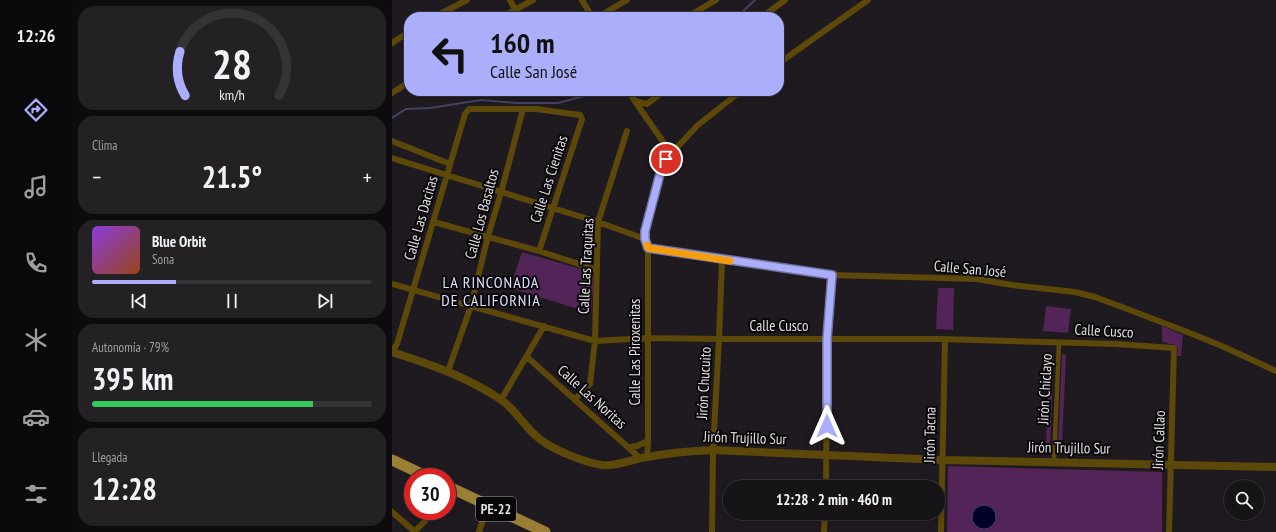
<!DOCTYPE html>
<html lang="es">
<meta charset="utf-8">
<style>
body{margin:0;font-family:"PT Sans Narrow",sans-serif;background:#242125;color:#f1f3f6;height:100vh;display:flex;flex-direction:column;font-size:15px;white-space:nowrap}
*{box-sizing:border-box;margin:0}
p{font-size:13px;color:#9e9ea2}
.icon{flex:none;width:22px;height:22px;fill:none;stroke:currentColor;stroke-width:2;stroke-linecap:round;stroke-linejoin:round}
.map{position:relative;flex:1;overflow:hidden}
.details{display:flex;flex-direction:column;gap:6px;padding:6px;background:#0d0b0d;width:320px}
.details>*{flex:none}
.guide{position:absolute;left:12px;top:12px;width:380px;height:84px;border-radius:16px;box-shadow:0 2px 6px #0003,0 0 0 1px #363337;background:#abaffb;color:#111;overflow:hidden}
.fabs{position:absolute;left:832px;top:480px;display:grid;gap:8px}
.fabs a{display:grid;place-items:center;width:40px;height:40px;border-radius:50%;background:#171418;box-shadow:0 2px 6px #0003,0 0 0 1px #363337;font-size:20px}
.speed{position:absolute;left:12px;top:468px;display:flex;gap:8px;font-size:20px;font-weight:700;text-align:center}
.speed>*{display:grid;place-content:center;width:52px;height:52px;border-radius:50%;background:#171418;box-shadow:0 2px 6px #0003,0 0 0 1px #363337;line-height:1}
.speed .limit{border:6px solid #d22;background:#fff;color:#111}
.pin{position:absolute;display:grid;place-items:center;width:34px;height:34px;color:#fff;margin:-17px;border:2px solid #fff;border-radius:50%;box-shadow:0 1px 4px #0007}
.me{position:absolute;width:44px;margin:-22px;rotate:0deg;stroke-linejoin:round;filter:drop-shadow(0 0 3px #0008)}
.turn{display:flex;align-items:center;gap:14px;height:84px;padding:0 20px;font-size:18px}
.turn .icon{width:52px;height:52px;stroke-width:2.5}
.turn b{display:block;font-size:28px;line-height:34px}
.big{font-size:30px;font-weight:600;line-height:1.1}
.details .tile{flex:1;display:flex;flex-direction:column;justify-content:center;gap:6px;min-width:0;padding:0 14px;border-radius:16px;background:#242125}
.details .dial{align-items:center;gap:0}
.dial svg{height:104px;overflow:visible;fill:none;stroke:#363337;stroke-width:7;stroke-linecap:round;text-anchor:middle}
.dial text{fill:#f1f3f6;stroke:none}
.song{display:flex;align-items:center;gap:12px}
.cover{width:48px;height:48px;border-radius:6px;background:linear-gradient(135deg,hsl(270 70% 55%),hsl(20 70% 35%))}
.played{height:4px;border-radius:2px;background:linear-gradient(90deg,#abaffb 30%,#363337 30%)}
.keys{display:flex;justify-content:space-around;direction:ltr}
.heat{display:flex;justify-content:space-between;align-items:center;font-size:22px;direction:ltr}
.charge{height:6px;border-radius:3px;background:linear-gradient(90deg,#34c759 79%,#363337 0)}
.trip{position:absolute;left:331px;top:480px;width:222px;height:40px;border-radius:20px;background:#171418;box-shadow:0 2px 6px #0003,0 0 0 1px #363337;font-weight:600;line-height:40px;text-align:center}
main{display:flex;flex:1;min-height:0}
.tabs{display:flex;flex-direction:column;width:72px;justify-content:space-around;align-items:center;background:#09080a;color:#9e9ea2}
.tabs .icon{width:28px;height:28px}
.tabs .active{color:#abaffb}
.tabs b{font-size:18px;color:#f1f3f6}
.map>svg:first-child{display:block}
</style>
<main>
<nav class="tabs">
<b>12:26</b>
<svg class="icon active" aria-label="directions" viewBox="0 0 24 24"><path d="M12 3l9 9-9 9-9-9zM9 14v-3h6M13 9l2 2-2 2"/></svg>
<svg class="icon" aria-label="music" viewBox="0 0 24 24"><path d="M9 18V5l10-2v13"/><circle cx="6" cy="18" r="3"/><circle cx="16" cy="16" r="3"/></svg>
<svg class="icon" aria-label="phone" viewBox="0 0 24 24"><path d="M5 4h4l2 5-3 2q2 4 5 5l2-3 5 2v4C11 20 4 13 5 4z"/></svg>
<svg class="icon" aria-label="climate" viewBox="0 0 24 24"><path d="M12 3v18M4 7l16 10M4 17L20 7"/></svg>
<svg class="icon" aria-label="car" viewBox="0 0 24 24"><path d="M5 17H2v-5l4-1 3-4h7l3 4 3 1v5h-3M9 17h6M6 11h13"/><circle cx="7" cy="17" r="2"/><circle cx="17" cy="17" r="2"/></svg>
<svg class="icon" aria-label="filters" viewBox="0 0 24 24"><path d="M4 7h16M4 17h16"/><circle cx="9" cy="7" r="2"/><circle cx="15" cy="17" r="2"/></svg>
</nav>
<section class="details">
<div class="tile dial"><svg viewBox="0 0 100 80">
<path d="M14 69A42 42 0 1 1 86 69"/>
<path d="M14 69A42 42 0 0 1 10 35" stroke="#abaffb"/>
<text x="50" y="56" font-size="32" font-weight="700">28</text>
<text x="50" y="72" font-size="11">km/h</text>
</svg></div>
<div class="tile"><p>Clima</p>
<div class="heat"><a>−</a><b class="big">21.5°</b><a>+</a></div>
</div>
<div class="tile">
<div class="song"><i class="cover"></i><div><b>Blue Orbit</b><p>Sona</p></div></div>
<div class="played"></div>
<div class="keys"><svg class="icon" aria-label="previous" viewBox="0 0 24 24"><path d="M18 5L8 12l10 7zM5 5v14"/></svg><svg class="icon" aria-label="pause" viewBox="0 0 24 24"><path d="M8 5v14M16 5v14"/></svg><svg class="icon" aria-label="next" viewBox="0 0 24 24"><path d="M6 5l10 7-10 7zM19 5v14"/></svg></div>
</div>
<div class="tile"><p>Autonomía · 79%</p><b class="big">395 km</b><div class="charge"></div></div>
<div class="tile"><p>Llegada</p><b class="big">12:28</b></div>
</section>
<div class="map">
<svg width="884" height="532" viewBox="0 0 884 532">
<rect width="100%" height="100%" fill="#1f1a20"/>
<path fill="#522458" d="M130,252L196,271L202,277L199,313L118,288Z
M546,288H562L561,330L544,329Z
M654,306L679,309L676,333L651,331Z
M770,326L791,335L789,356H785L786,349L783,345L770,342Z
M658,354L662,355L658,444L654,443Z
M670,354L674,355L670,444H666Z
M556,466L770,472V532H555Z"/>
<path fill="#000028" stroke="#444260" d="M580 517a12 12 0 1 1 24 0a12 12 0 1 1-24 0Z"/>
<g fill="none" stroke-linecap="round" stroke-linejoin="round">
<path stroke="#444260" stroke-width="2" d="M345,17L363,0
M0,118L14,109L38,108L89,100L124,103H166L211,91"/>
<path stroke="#5c4809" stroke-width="4.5" d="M662,462L667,342"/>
<path stroke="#5c4809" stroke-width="6" d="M118,0L127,17
M190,0L200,17
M42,17L75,0
M110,17L141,0
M206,17L235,0
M295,17L324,0
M370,17L393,0
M0,43L17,32
M387,63L476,0
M237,91L242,100L279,153
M0,93L17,82
M242,100L255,104L272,91
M0,141L58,164
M0,158L206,222L253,239
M42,222L147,251L205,270
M256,248L440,275L585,279L620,285L683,292L703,297L730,307L803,335L832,347L884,371
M0,284L203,341L256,338L327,339H549L724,344L782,348L777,532
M0,352L5,344L73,114L77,109H144L188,115L190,119L147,251
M135,357L248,458
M56,371L79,306L96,236L109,193L131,109
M183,399L198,384L203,341L206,222L235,131
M109,400L152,326
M237,447L245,446L256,441
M255,457L256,441V248L253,239V231L269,170L274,159L306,125L349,91
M434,487L435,339L440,275
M0,512L22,531
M22,532L35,519L40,511
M87,532L96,505
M320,532L321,450L327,339L330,260
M432,532L433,513
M549,532L553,339"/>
<path stroke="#5c4809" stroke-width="8" d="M0,352C38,364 75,377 108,399C122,408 130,423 142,434C155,448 191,462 210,465C225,467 240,459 255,457C277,453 299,451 321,450L550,460L884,467"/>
<path stroke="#9a8035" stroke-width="11" d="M0,460L36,477
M55,486L153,532"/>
</g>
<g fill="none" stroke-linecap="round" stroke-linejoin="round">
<g stroke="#6f72a3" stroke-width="10">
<path id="route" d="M274,159L269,170L253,231V239L256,248L440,275L435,339V426"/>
</g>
<use href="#route" stroke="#abaffb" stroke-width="7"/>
<path stroke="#f59e0b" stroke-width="7" d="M255,245L256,248L338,261"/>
</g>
<g text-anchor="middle" stroke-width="4" stroke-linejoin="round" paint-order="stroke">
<rect fill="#080608" stroke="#a09ca0" stroke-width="1" x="84" y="497" width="40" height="24" rx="3"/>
<g font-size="14" font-weight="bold" fill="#e1dde1">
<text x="104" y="514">PE-22</text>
</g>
<g font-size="15" fill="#e1dde1" stroke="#080608">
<text transform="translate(157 179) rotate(-72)" y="5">Calle Las Cienitas</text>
<text transform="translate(90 214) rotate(-75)" y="5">Calle Los Basaltos</text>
<text transform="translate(29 218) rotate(-74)" y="5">Calle Las Dacitas</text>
<text transform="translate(194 266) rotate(-87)" y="5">Calle Las Traquitas</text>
<text transform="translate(578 269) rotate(5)" y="5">Calle San José</text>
<text x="387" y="331">Calle Cusco</text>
<text transform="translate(712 331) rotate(3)" y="5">Calle Cusco</text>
<text transform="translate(243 352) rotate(-90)" y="5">Calle Las Piroxenitas</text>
<text transform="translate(312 383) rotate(-87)" y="5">Jirón Chucuito</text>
<text transform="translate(653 389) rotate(-87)" y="5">Jirón Chiclayo</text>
<text transform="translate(200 397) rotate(42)" y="5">Calle Las Noritas</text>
<text transform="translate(538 435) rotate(-89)" y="5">Jirón Tacna</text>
<text transform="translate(353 438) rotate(2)" y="5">Jirón Trujillo Sur</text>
<text transform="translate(767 440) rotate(-88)" y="5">Jirón Callao</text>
<text transform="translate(677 448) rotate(1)" y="5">Jirón Trujillo Sur</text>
</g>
<g font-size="16" letter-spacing="1" fill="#dde0fd" stroke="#080608">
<text x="99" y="288">LA RINCONADA<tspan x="99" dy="18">DE CALIFORNIA</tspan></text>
</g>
</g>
</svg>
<div class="fabs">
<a><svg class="icon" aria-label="search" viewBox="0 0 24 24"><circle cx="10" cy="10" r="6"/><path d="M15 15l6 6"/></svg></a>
</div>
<div class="speed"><div class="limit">30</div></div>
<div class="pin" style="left:274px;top:159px;background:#d93025"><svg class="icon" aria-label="arrive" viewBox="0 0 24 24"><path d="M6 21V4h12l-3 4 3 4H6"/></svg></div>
<svg class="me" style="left:435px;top:426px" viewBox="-20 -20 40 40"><path d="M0-17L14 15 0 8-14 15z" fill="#abaffb" stroke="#fff" stroke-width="4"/></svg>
<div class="trip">12:28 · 2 min · 460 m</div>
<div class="guide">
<div class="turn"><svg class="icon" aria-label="left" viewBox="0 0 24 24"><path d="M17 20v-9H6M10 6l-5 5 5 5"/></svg><div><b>160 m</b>Calle San José</div></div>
</div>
</div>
</main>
